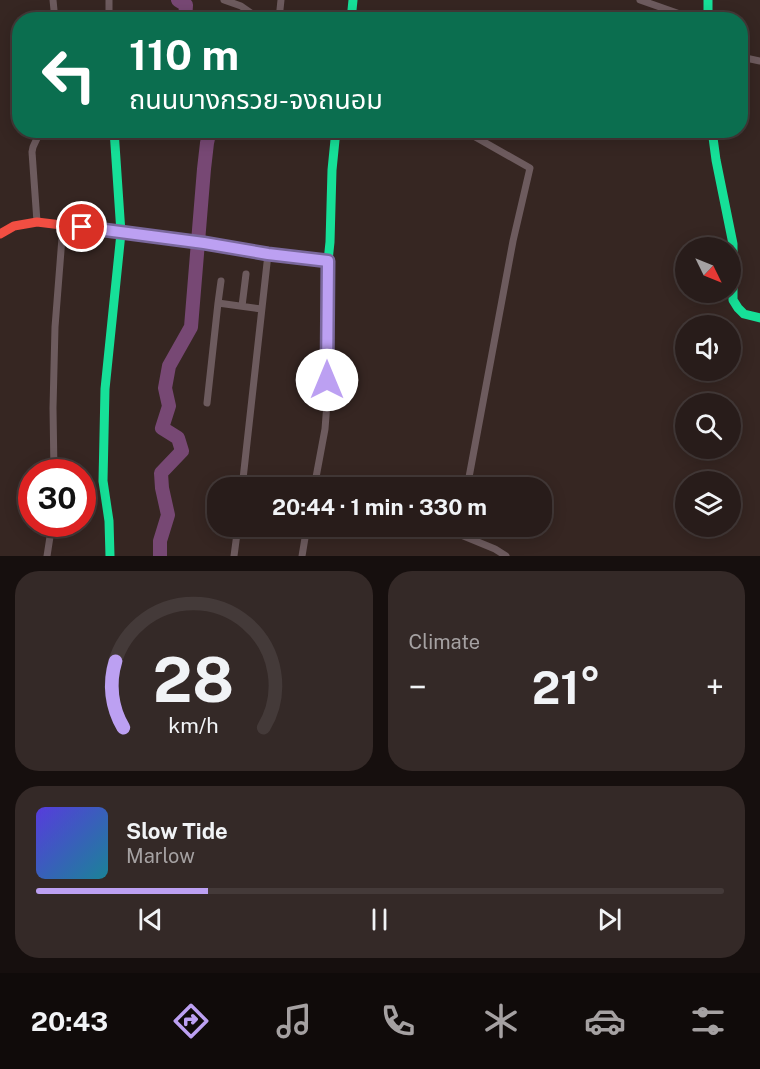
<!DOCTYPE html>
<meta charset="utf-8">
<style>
body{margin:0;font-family:"Public Sans","Noto Sans Thai",sans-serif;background:#342927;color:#f1f3f6;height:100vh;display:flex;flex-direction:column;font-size:22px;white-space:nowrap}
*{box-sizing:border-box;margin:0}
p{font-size:20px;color:#a5a1a2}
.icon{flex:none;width:33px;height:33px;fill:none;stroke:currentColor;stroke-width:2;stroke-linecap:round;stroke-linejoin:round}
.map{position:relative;height:556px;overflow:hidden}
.sheet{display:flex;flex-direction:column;gap:15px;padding:15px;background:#160f0e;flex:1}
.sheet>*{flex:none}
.banner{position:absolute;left:12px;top:12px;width:736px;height:126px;border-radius:24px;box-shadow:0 3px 15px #0003,0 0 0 2px #443a39;background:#0b6e4f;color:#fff;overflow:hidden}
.needle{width:39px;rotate:133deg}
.tools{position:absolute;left:675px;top:237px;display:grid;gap:12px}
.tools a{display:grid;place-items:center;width:66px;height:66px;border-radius:50%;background:#281c1a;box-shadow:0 3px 15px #0003,0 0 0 2px #443a39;font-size:30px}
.speed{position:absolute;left:18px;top:459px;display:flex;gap:12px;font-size:30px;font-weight:700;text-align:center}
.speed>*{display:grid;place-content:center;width:78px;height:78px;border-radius:50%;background:#281c1a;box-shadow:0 3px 15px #0003,0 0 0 2px #443a39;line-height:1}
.speed .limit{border:9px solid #d22;background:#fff;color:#111}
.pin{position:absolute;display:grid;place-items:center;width:51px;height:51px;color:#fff;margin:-26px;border:3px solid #fff;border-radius:50%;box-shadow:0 2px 6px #0007}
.me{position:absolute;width:66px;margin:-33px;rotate:0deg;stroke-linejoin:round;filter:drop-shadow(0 0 4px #0008)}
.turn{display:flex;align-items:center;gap:21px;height:126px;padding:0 18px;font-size:27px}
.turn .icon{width:78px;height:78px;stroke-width:2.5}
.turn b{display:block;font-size:42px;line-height:51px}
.big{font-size:45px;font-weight:700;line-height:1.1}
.sheet .widget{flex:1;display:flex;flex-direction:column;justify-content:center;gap:9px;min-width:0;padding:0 21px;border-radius:24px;background:#342927}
.sheet .dial{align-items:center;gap:0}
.dial svg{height:156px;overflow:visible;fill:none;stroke:#443a39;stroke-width:7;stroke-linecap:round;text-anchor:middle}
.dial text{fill:#f1f3f6;stroke:none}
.song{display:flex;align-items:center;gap:18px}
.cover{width:72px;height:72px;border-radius:9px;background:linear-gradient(135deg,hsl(250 70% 55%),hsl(190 70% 35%))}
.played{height:6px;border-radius:3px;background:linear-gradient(90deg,#bca0f2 25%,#443a39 25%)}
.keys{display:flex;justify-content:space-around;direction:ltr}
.heat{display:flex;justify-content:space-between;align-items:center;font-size:33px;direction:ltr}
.sheet .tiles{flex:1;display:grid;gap:15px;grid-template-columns:1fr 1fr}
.widget:last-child{grid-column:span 2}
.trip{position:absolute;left:207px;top:477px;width:345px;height:60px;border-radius:24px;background:#281c1a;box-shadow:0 3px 15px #0003,0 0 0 2px #443a39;font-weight:700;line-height:60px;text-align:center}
.menu{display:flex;height:96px;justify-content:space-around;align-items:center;background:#100b0a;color:#a5a1a2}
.menu .icon{width:42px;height:42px}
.menu .on{color:#bca0f2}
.menu b{font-size:27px;color:#f1f3f6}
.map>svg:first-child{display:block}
</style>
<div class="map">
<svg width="760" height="556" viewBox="0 0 760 556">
<rect width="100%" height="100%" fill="#362622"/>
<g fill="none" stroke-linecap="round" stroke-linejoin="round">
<path stroke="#774874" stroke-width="14" d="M178,0L186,5L185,20
M160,556V541L168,515L162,488L161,473L182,451L178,438L162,428L169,406L165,388L169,366L191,327L204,169L207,143L210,130"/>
<path stroke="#6d5b5e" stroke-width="7" d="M53,0L55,20
M224,0L241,6L261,20
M640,0L697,20
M279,19L281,0
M109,20V0
M741,57L760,61
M463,130L530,168L513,241L467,488
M37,222L32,152L33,147L39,134L51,130
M218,303L221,281
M242,306L246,274
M207,403L218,303L261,309
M54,472L53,408L55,327L63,225
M242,488L268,254
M314,488L325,429L327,403L328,261
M459,526L458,531L461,535L495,549L506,556
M47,556L52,524
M234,556L238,526
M302,556L307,526"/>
<path stroke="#16e098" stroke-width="9" d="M708,0V20
M351,20L353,0
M712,130L716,160L733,244V300L738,308L744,314L760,318
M168,238C221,245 274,255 328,261L330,242L332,170L336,130
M110,556L109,521L103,481L105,389L121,233L114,130"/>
<path stroke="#f24e42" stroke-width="9" d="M0,234L14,226L37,222L168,238"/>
</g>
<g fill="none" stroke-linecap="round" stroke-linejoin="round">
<g stroke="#7a689d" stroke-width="15">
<path id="route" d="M82,227L204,243L268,254L328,261L327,380"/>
</g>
<use href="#route" stroke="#bca0f2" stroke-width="10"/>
</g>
</svg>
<div class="tools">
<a><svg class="needle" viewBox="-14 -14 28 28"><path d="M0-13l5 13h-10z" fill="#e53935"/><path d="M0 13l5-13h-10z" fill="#a5a1a2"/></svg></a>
<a><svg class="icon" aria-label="sound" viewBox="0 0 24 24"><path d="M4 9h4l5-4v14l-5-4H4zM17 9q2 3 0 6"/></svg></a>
<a><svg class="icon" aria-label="search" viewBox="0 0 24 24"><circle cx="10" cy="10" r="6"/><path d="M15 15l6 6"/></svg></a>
<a><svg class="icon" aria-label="layers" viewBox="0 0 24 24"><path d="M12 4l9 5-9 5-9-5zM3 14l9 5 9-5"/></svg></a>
</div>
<div class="speed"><div class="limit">30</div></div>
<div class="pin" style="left:82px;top:227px;background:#d93025"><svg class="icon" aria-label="arrive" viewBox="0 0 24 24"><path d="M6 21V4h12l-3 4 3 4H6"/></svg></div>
<svg class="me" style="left:327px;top:380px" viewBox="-20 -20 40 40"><circle r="19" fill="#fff"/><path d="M0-13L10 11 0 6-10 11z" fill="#bca0f2"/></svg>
<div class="trip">20:44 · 1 min · 330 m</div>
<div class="banner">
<div class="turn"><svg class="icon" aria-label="left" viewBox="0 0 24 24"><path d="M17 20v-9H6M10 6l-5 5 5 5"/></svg><div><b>110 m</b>ถนนบางกรวย-จงถนอม</div></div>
</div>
</div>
<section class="sheet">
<div class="tiles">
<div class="widget dial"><svg viewBox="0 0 100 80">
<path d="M14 69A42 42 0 1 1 86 69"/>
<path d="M14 69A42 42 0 0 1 10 35" stroke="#bca0f2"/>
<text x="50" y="56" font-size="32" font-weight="700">28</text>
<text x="50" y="72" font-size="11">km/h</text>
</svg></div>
<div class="widget"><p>Climate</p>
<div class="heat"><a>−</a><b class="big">21°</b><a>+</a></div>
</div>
<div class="widget">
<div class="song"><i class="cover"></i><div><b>Slow Tide</b><p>Marlow</p></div></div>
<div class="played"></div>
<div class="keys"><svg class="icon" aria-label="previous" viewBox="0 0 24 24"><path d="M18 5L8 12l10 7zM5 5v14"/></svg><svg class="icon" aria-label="pause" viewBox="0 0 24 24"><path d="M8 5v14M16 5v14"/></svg><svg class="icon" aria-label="next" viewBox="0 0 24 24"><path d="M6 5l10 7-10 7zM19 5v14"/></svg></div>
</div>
</div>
</section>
<nav class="menu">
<b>20:43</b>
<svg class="icon on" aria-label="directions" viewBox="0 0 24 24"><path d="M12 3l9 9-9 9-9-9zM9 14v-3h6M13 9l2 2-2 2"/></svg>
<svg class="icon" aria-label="music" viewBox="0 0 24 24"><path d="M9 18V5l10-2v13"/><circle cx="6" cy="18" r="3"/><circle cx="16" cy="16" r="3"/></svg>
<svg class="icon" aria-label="phone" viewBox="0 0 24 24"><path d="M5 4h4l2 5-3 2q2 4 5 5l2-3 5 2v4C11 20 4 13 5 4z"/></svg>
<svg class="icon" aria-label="climate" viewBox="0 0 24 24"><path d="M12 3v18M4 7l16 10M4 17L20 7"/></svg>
<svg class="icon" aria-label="car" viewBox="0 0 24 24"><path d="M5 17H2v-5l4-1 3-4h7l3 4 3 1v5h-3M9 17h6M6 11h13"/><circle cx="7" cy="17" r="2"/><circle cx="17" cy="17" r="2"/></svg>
<svg class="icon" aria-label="filters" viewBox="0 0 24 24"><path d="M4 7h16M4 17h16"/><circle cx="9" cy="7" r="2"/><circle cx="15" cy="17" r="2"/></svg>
</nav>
